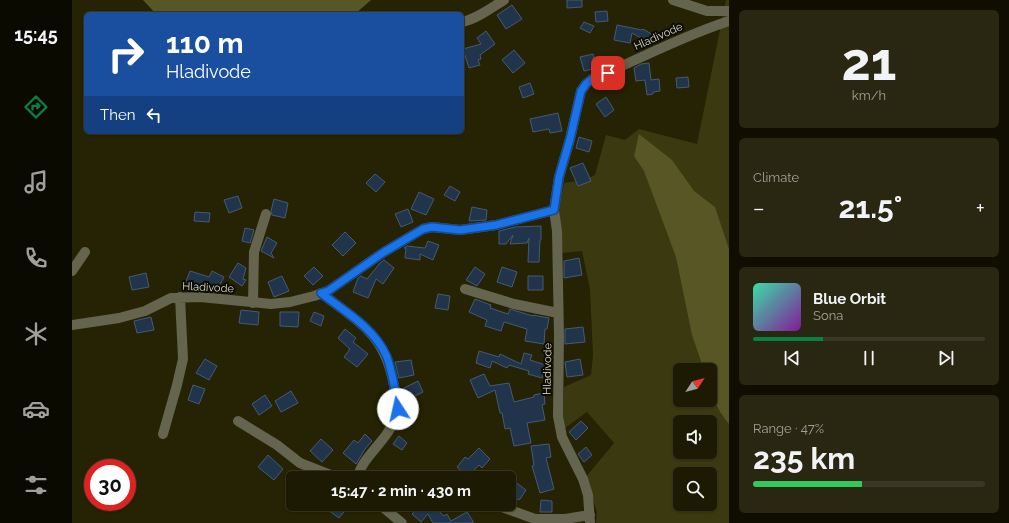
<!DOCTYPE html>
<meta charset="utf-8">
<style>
body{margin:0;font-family:Raleway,sans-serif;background:#292711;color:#f1f3f6;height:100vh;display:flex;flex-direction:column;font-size:15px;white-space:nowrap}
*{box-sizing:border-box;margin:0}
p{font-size:13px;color:#a0a199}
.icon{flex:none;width:22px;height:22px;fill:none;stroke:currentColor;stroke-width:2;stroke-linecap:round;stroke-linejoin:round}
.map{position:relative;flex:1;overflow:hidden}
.details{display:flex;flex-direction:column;gap:10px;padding:10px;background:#0f0e01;width:280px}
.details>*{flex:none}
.top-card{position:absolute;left:12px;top:12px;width:380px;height:122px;border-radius:6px;box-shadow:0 1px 3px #0004,0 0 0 1px #3a3824;background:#1a4fa0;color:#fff;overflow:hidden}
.needle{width:26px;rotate:54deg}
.buttons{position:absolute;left:601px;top:363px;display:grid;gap:8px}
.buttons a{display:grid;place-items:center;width:44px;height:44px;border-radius:6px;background:#1c1a02;box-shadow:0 1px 3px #0004,0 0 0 1px #3a3824;font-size:20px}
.speed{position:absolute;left:12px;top:459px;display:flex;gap:8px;font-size:20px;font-weight:700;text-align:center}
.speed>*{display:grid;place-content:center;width:52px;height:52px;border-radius:50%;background:#1c1a02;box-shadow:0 1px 3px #0004,0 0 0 1px #3a3824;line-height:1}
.speed .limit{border:6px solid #d22;background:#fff;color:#111}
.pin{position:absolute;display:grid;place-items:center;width:34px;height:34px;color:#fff;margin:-17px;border-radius:8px;box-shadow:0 2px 6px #0006}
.me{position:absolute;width:44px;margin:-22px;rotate:350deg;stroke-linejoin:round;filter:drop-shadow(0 0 3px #0008)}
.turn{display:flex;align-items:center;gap:14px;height:84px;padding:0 16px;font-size:18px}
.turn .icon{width:52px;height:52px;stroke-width:2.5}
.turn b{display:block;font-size:28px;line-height:34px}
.then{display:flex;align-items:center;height:38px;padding:0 16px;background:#0003;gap:8px;font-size:15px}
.big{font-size:30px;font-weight:700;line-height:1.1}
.details .tile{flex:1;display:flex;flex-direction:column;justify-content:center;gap:6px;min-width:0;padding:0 14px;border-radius:6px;background:#292711}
.details .dial{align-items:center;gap:0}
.dial b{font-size:52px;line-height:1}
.song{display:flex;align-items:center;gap:12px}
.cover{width:48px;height:48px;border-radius:6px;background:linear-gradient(135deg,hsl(160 70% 55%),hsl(290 70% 35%))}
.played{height:4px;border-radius:2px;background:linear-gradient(90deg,#0b8043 30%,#3a3824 30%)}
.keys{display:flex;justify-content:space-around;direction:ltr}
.heat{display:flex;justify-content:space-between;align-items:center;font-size:22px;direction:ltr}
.charge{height:6px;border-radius:3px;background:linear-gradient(90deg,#34c759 47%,#3a3824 0)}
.trip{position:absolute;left:214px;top:471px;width:230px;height:40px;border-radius:6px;background:#1c1a02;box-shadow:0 1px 3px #0004,0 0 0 1px #3a3824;font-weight:700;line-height:40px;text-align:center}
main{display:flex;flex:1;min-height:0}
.tabs{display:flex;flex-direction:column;width:72px;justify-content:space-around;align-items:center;background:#0b0a01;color:#a0a199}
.tabs .icon{width:28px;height:28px}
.tabs .selected{color:#0b8043}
.tabs b{font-size:18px;color:#f1f3f6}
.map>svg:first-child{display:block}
</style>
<main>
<nav class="tabs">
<b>15:45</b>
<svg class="icon selected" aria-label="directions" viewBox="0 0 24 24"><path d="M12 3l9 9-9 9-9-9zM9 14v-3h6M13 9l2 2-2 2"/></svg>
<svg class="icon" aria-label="music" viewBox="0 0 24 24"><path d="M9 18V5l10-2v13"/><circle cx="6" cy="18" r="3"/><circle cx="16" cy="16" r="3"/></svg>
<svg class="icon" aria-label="phone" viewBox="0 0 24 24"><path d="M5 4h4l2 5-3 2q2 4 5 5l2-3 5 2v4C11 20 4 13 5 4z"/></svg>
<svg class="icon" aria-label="climate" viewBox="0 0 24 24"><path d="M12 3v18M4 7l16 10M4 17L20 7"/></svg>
<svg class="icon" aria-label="car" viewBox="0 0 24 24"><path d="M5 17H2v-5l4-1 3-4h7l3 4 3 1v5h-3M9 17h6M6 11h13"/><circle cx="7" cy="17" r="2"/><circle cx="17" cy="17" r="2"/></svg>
<svg class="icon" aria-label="filters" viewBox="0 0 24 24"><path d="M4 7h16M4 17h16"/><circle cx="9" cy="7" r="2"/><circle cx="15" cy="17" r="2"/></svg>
</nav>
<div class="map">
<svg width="657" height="523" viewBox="0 0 657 523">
<rect width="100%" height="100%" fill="#252303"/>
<path fill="#3b3910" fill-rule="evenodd" d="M654,0H657V523H524L525,512L514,477L542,443L515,412L493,428L491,414L492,387L519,375L521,355L518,289L510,251L489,253V229L487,208L492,183L513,180L523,175L534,135L553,140L567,129L625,144ZM608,370H638V400H608ZM608,422H638V452H608ZM608,474H638V504H608Z"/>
<path fill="#595625" d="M71,0H299L283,14H84Z
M567,134L600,160L622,191L643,207L657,249V424C643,408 638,391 638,370H632L620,335L604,257L572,171L562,156Z"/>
<path fill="#20344b" stroke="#455a74" d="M495,0H510V7L495,8Z
M440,5L450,19L434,29L425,15Z
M535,11L536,21L524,22L523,12Z
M512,22L522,26L518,33L508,28Z
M545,25L570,30L571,29L583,36L578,43L560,33L558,43L542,40Z
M414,31L423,44L408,55L409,59L406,60L408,65L397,68L391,49L409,44L405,38Z
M442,50L453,63L441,73L430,60Z
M521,54L525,68L512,71L508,57Z
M577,63L579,80L587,79L588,91L581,92V94L575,95L573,80L564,81L562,68L569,64Z
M616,77L617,87L605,88L604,78Z
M458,83L462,94L451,98L447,87Z
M534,97L542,110L533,117L524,104Z
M486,113L490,131L478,133L477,129L461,132L458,119Z
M507,137L520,141L517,152L504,148Z
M511,163L519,181L506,186L498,168Z
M303,174L313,182L304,192L294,183Z
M378,186L388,192L383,201L372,195Z
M347,192L362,199L354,215L339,209Z
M166,196L170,208L157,213L152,200Z
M202,199L216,203L213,218L200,215L199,211Z
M400,207L415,210L414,220L397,221Z
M336,209L341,222L329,227L323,214Z
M123,212L138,213L137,222L122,221Z
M469,226V240H468L467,262H456L457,238L455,243L438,244L441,235L434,244H427V231L443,227Z
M173,228L182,230L178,243L170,241Z
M273,232L284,243L271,256L260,245Z
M195,237L205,243L199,253L202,258L189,251Z
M356,241L367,245L361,260L348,254V260L333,258L334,248H332L335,246L353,248Z
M507,258L510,275L492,278V261Z
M312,260L322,268L311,284L304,279L296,298L281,292L286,278L289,276L295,279L308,263Z
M166,263L174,268L171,279L174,280L170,286L157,277Z
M242,267L251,276L241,285L232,276Z
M403,267L413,274L405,286L394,280Z
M430,267L445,272L440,287L425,282Z
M118,271L137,277L140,271L152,277L144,292H141L130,285L128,289L113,284Z
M74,273L77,287L60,290L57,277Z
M210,276L217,291L202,297L196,282Z
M456,276H471V290H456Z
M366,294L378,296L376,310L363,308Z
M403,299L419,305L418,308L436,314L438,309L461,316V315L477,318L475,329H473L472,344L453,341L455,329L432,322L429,331L413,326L415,320L397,312Z
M169,310L187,312L186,325L167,323Z
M208,312H227L226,327L208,326Z
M242,312L252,316L249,326L238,321Z
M79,317L82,330L65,333L62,321Z
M511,327L513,342L493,344V329Z
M273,329L284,338L281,342L296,354L285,367L272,357L278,349L266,338Z
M407,351L427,357L428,354L449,364L452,353L460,355L458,360L474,365L470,378L456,374L457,371L437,365L435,368L420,361L418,368L404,363Z
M133,359L145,366L137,380L124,373Z
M508,359L511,375L495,377L493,362Z
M339,360L342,375L327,378L323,362Z
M412,374L418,386L437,383L442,402L462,397V395L472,393L473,404L470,405L473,420L455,423L459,443L442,446L438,428L433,429L430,413H428L423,390L406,398L398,380Z
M346,381L351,392L337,399L332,388Z
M121,385L133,389L127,404L116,400Z
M219,391L226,403L209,412L203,401Z
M193,395L200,406L187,415L180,404Z
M509,421L516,428L504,440L497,432Z
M293,434L300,441L293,449L284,464L271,453L282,440L286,443Z
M327,436L335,443L330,450L321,444Z
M249,439L261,450L250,462L238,451Z
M477,444L479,457L474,458L482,489L468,493L460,466L462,465L459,446Z
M514,447L520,455L512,462L506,454Z
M407,448L418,459L410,468L407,465L396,477L385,467L393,457L396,459Z
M196,455L211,469L202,480L186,467Z
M442,481L454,490L448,499L442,500L437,497V488Z
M469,500L480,501V512H468Z
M261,504H272L276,507L267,518L256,510Z
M349,504H359L372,516L375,514L379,521L395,512L402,523H361L356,514L349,522L340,514Z"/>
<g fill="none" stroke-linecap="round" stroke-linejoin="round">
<path stroke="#64644f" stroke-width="10" d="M601,0L635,11H657
M390,22C405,19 419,8 432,0
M482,210L487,177L498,139L509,91L514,84L520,79C566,60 610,36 657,21
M0,271L13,252
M393,289L442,304L486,313
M249,293C288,323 313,334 322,386C326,408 329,413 316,432C308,445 287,463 286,478
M181,303L182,252L194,214
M0,325L47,318L73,311L99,298L128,297L199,304L218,302L242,296L256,291L312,252L351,229L360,227L388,230L424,225L482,210L485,231L487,336L486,416L490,437L511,479L516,495L518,523
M166,421L205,445L228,463L266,478
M91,434L105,385L111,359L108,297
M307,504L330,523
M425,504L430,507L463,519H493L518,515"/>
</g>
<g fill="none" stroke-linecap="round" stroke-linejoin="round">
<g stroke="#114b97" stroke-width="10">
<path id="route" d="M326,409C323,391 321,372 314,355C301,327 272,311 249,293L256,291L312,252L351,229L360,227L388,230L424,225L482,210L487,177L498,139L509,91L514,84L520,79L536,73"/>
</g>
<use href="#route" stroke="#1a73e8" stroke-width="7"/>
</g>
<g text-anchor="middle" stroke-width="4" stroke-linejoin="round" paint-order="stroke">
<g font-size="11" fill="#dbdbc8" stroke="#0d0c02">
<text transform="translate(586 36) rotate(-24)" y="4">Hladivode</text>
<text transform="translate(136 287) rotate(3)" y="4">Hladivode</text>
<text transform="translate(475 369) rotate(-89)" y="4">Hladivode</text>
</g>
</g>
</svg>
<div class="buttons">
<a><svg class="needle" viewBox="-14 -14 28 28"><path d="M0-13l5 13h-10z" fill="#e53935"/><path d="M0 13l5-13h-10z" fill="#a0a199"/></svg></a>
<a><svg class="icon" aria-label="sound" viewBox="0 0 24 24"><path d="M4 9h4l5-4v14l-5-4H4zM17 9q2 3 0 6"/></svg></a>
<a><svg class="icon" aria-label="search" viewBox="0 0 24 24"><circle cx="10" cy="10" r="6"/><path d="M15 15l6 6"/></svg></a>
</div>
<div class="speed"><div class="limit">30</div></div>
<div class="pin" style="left:536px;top:73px;background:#d93025"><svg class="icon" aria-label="arrive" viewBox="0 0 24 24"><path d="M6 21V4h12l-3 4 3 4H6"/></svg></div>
<svg class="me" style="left:326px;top:409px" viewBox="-20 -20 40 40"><circle r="19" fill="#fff"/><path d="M0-13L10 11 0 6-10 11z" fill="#1a73e8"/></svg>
<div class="trip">15:47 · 2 min · 430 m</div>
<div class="top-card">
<div class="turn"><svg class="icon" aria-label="right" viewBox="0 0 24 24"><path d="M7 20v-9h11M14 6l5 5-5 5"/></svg><div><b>110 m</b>Hladivode</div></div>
<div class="then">Then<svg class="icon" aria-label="left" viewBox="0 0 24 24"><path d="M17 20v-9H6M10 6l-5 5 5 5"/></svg></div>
</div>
</div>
<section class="details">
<div class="tile dial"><b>21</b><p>km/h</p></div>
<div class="tile"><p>Climate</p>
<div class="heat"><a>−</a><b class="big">21.5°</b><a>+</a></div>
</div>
<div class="tile">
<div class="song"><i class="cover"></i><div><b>Blue Orbit</b><p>Sona</p></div></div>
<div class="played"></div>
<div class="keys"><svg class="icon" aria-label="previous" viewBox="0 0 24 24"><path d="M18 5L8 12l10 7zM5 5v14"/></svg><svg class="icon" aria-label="pause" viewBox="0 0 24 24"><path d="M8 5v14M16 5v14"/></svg><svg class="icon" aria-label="next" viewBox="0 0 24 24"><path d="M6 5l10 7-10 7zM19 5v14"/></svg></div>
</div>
<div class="tile"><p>Range · 47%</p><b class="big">235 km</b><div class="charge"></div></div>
</section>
</main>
